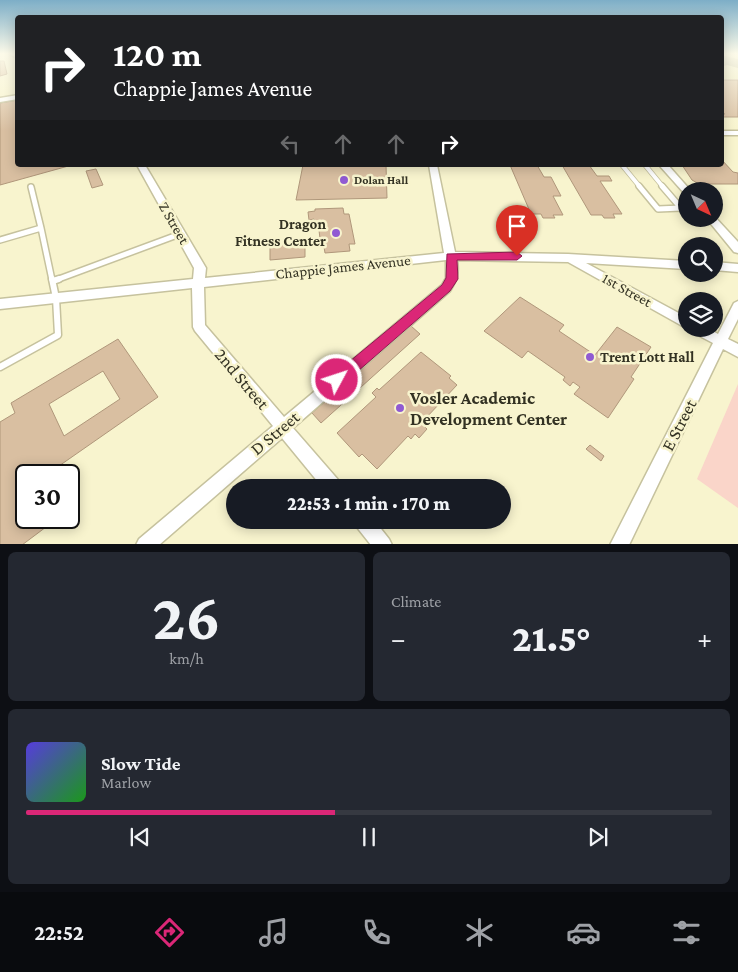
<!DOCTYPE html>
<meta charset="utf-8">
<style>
body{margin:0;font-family:"Crimson Pro",serif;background:#242831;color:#f1f3f6;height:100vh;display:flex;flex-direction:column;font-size:19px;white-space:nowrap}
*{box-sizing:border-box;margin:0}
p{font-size:16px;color:#9ea1a6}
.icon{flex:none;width:28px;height:28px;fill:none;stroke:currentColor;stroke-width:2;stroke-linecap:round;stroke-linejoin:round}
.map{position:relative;height:544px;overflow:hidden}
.drawer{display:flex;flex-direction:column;gap:8px;padding:8px;background:#0d0f14;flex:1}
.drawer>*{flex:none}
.top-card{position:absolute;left:15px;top:15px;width:709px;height:152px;border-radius:5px;box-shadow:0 2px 12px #0003;background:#202124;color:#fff;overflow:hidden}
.needle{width:32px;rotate:136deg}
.buttons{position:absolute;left:678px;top:182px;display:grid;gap:10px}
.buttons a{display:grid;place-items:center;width:45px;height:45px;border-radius:50%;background:#171b24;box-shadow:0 2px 12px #0003;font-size:25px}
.speed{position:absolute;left:15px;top:464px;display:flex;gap:10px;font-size:25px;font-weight:700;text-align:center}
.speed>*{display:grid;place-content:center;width:65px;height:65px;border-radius:50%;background:#171b24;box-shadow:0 2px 12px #0003;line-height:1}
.speed .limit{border:2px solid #111;border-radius:8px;background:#fff;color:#111}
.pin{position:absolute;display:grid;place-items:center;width:42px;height:42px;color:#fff;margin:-51px -21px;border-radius:50% 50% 50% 0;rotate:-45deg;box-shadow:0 0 5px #0007}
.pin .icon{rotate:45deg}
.me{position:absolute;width:55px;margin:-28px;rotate:50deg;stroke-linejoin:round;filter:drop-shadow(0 0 4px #0008)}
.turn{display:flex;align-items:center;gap:18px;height:105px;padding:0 15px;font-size:22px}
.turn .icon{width:65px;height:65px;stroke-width:2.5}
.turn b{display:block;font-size:35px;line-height:42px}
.lanes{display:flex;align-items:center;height:48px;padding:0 15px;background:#0003;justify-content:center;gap:25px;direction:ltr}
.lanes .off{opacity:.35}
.big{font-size:38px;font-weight:800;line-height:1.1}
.drawer .widget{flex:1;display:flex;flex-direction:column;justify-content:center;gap:8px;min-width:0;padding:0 18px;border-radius:8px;background:#242831}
.drawer .dial{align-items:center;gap:0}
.dial b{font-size:65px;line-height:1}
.song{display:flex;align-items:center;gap:15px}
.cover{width:60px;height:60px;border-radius:8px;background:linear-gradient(135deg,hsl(250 70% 55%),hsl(120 70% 35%))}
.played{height:5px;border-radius:2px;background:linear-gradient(90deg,#db2777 45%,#363941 45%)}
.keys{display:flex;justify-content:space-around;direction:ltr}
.heat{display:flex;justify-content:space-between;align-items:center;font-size:28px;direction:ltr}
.drawer .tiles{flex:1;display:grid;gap:8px;grid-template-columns:1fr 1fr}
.widget:last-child{grid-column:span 2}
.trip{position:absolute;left:226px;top:479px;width:285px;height:50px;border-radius:25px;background:#171b24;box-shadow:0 2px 12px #0003;font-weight:800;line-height:50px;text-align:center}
.menu{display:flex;height:80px;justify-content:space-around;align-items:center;background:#090b0e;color:#9ea1a6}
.menu .icon{width:35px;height:35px}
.menu .current{color:#db2777}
.menu b{font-size:22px;color:#f1f3f6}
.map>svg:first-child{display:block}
</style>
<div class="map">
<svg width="738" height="545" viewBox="0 0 738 545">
<rect width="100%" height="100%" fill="#f8f4ce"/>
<path fill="#ede9bc" d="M721,54H738V79H721Z"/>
<path fill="#fad5c9" d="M738,384V508L697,479Z"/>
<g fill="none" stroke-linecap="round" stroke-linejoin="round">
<path fill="#bbb899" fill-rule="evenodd" d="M721,55L738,59V68L727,65L721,67Z"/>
</g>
<path fill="#d9bfa1" stroke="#b0977b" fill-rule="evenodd" d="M0,61H4L7,74L0,76Z
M721,80H738V117H721V114H725L721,111Z
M18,100V165H72L0,185V103Z
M721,159L733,172L738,173V184H699L692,180L682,165H721Z
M303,165H386L387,198L296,200Z
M510,165H537L544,177H551L561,196H553L563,215H553L555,218H543L541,214H531Z
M562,165H589L597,176H609L612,181H600L622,214H613L615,218H604L602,215H591Z
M96,169L103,185L92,188L86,171Z
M343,208L344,214H349L355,244H349L350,251L325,253L324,247H321L318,222H315L314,219L309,220L308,212L315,211V209Z
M305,242V257L270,260V246Z
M520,297L564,325L559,331L595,355L617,327L651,347L631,377L634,379L608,418L574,394L580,387L573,382L570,386L563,380L565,377L528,351L522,358L484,331Z
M411,326L420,334L321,423L312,413Z
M118,339L158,397L46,475H26V518H58L22,545H0V422L15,413L11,403ZM103,371L120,399L64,436L49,404Z
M421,352L451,376L449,378L457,385L425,419L427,421L423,425L427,429L419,438L415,434L411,439L408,436L377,469L362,454L359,457L337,433L376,397L372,393L377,388L379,390Z
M590,445L604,456L601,461L586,449Z"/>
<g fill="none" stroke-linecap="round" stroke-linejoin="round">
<g stroke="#c6c29e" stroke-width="5.5">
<path id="service-far2" d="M622,165L640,187
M645,165L663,187"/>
</g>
<g stroke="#c6c29e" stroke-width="8">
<path id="service-far1" d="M639,186L658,209L681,208L662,186
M31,187L41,228
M0,240L41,228L52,280
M56,280L180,234"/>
</g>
<g stroke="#c6c29e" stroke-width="9">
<path id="service" d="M53,281L59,279
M0,367L58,335L56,298L52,279"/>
</g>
<g stroke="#c6c29e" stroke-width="3">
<path id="minor" d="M10,54H18V58L11,55Z
M18,95V99L0,102V98Z
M721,131H738V135H721Z
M137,165H145L206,268L205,278L444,253L429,165H437L455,252L568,254L686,261V269L586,263L686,317V328L568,262L457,260C459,273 457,280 450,291L293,428L340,482L342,488H323L282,438L159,545H136L139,539L273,426L195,331L193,327L192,288L0,309V299L193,279L194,268ZM446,260V278L442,285L284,417L205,325L204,287Z
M659,165H668L691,191L684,193Z
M714,216L738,242V253L734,252L707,219H714Z
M714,262L738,264V272L714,270Z
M738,301V319L728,339L738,344V357L723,349L629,545H610L713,343L694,333L692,329H709L718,334L734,303Z
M353,520H374L389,539L392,545H371L356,526Z"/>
</g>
<use href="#service-far2" stroke="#fff" stroke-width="4"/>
<use href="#service-far1" stroke="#fff" stroke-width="5"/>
<use href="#service" stroke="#fff" stroke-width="6"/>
<use href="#minor" fill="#fff" fill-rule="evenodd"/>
</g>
<linearGradient id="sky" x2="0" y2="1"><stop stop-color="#7daec7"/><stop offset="0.41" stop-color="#fcfae9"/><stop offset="1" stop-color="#fcfae9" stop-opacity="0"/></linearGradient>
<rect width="738" height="131" fill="url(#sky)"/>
<path fill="#db2777" stroke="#8e194d" d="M517,252L522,256L517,260H457L458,279L450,291L342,385L337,387L332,385L330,380L332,376L442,285L446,278L447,254Z"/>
<g fill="#905ad2" stroke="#f8f4ce" stroke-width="2">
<circle cx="344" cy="180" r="5"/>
<circle cx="336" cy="233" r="5"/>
<circle cx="590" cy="357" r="5"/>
<circle cx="400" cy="408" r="5"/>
</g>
<g text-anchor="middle" stroke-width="5" stroke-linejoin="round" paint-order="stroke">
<g font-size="12" font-weight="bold" fill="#333223" stroke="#f8f4ce" text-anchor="start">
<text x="354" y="184">Dolan Hall</text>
</g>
<g font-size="15" fill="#333223" stroke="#f8f4ce">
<text transform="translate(174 223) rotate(60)" y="5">Z Street</text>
<text transform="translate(343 267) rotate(-6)" y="5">Chappie James Avenue</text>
<text transform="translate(627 290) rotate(29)" y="5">1st Street</text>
</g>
<g font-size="15" font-weight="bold" fill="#333223" stroke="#f8f4ce" text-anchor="end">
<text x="326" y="229">Dragon<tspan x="326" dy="17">Fitness Center</tspan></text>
<text x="600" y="362" text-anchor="start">Trent Lott Hall</text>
</g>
<g font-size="18" fill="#333223" stroke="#f8f4ce">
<text transform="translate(242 379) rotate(50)" y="6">2nd Street</text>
<text transform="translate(679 425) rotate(-63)" y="6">E Street</text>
<text transform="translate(275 433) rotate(-40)" y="6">D Street</text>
</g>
<g font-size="18" font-weight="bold" fill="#333223" stroke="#f8f4ce" text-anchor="start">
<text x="410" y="404">Vosler Academic<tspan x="410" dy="21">Development Center</tspan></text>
</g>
</g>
</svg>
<div class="buttons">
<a><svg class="needle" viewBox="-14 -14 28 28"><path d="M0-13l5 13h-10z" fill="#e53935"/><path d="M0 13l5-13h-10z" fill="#9ea1a6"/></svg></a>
<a><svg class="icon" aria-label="search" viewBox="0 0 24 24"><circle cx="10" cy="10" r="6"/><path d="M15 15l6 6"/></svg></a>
<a><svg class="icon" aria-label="layers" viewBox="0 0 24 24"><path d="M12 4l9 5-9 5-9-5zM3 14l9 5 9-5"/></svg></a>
</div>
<div class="speed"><div class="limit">30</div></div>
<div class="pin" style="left:517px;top:256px;background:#d93025"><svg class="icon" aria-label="arrive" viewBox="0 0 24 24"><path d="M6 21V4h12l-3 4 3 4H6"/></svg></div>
<svg class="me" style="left:337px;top:380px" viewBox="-20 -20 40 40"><circle r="17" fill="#db2777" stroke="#fff" stroke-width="3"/><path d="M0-11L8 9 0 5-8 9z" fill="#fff"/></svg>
<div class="trip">22:53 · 1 min · 170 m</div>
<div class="top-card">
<div class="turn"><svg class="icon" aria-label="right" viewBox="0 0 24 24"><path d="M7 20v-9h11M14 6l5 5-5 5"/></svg><div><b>120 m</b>Chappie James Avenue</div></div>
<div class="lanes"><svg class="icon off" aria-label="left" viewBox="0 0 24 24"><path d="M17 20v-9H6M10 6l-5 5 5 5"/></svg><svg class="icon off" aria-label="ahead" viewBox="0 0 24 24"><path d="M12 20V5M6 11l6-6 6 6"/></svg><svg class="icon off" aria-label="ahead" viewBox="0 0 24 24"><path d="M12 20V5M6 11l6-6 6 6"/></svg><svg class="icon" aria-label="right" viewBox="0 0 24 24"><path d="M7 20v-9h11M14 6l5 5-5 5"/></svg></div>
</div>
</div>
<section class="drawer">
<div class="tiles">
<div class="widget dial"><b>26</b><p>km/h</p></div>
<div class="widget"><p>Climate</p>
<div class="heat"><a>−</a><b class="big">21.5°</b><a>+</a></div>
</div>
<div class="widget">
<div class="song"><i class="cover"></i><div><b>Slow Tide</b><p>Marlow</p></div></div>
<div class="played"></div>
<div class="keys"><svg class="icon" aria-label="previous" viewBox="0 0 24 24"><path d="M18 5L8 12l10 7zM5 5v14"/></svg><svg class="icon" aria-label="pause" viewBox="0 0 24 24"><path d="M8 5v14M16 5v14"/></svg><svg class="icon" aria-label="next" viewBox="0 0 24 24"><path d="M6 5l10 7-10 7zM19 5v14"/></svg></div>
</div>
</div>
</section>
<nav class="menu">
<b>22:52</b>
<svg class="icon current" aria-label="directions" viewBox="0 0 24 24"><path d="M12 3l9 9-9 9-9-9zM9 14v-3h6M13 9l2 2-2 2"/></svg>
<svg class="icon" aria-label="music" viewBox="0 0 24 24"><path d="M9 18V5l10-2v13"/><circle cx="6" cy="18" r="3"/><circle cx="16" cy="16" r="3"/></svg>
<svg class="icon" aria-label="phone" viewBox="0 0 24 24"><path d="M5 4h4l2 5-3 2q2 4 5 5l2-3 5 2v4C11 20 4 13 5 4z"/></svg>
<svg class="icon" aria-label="climate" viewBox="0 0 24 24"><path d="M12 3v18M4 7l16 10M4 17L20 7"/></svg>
<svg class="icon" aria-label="car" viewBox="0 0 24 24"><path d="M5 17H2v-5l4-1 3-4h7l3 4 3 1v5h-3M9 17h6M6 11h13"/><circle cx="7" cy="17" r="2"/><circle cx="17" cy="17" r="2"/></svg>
<svg class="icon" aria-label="filters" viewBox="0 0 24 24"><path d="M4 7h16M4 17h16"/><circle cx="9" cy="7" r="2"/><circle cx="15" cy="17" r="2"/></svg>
</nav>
